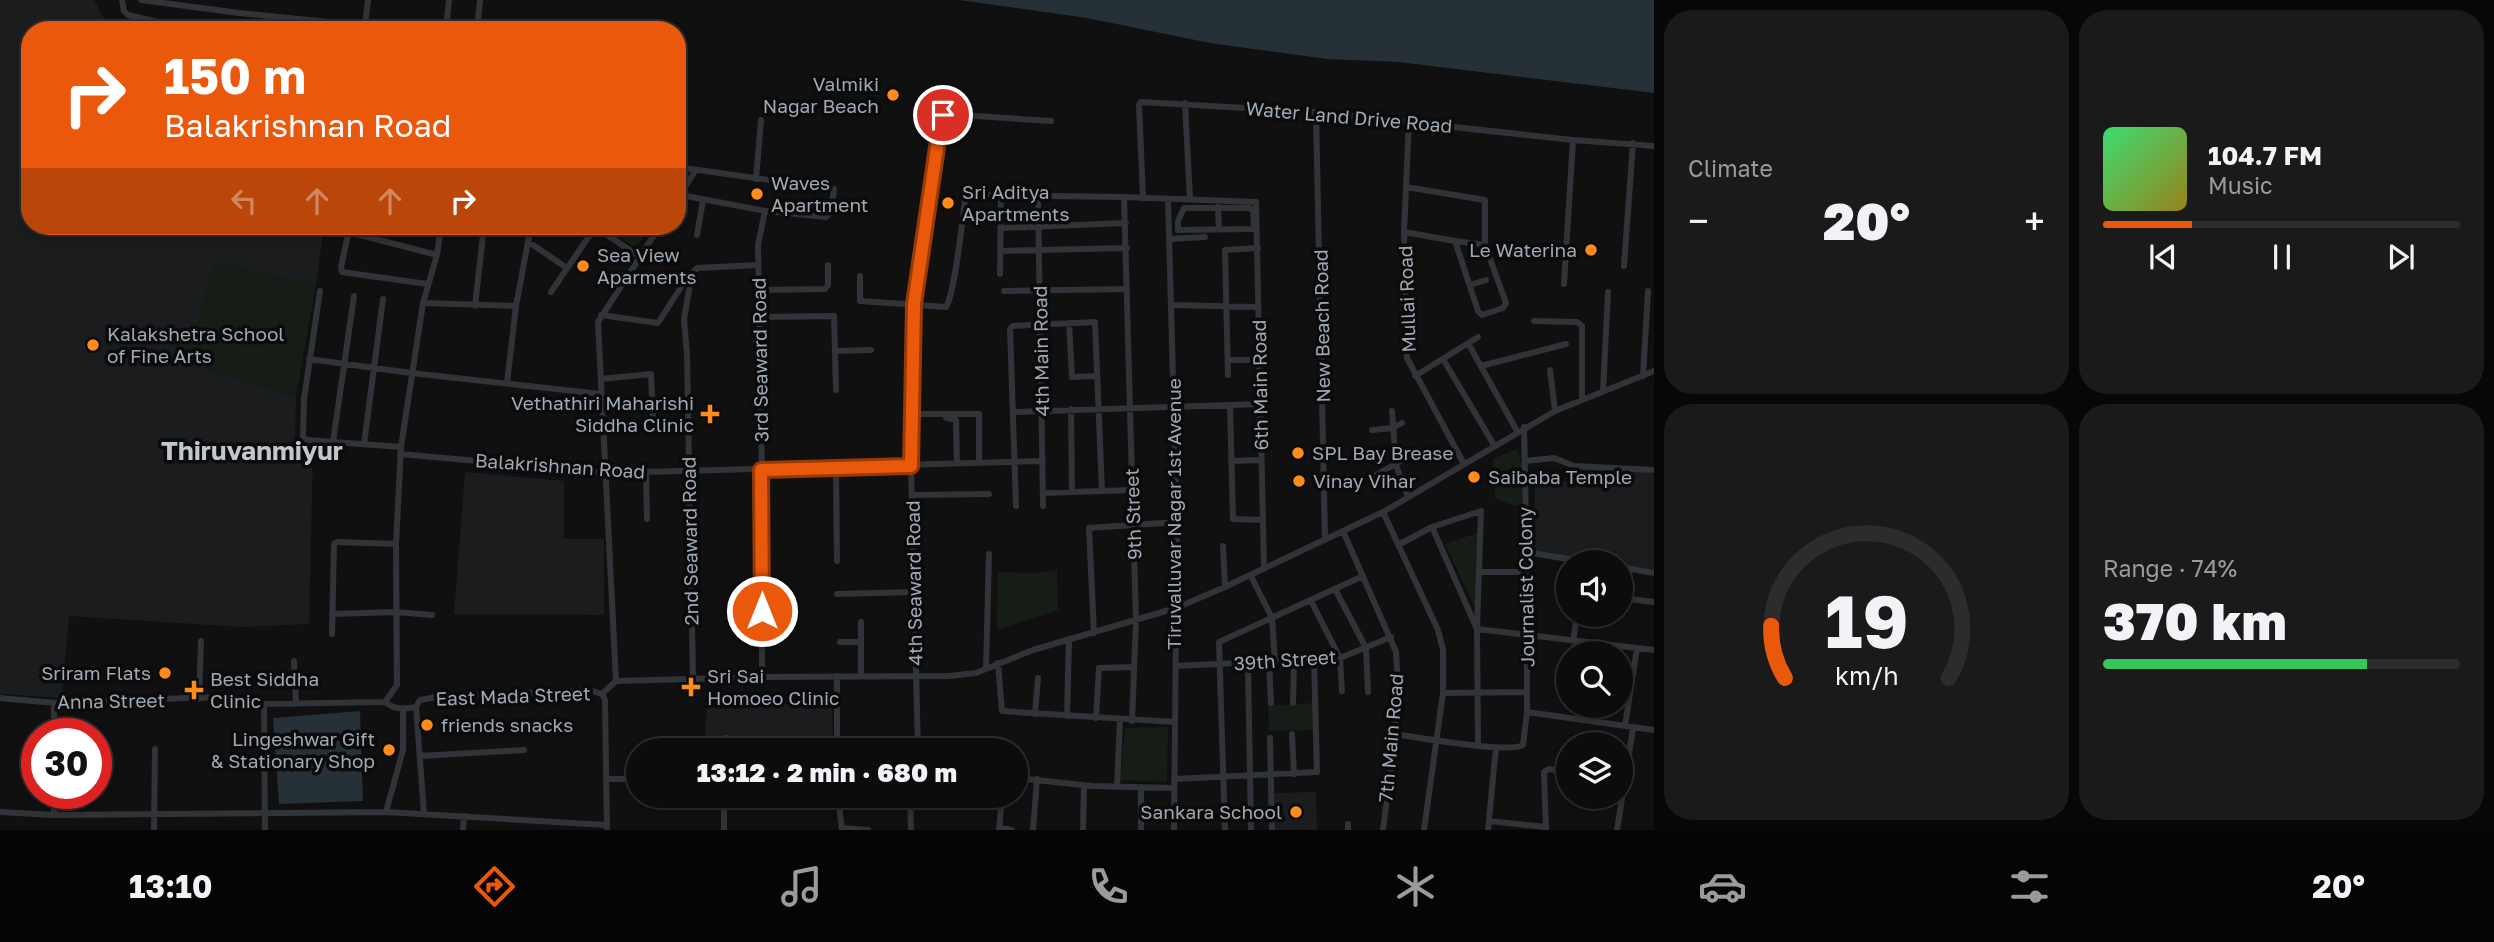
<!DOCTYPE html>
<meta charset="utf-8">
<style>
body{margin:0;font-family:"Golos Text",sans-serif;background:#1a1a1b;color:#f1f3f6;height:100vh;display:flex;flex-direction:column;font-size:26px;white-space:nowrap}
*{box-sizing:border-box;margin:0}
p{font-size:23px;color:#9a9b9d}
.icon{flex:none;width:38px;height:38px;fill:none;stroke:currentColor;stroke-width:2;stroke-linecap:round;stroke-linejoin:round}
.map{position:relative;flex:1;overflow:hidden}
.details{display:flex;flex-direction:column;gap:10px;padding:10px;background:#070707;width:840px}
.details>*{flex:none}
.banner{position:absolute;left:21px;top:21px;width:665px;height:214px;border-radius:28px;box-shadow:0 4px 10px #0003,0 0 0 2px #2c2c2e;background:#ea580c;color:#fff;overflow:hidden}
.controls{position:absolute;left:1556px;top:550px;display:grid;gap:14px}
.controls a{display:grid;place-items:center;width:77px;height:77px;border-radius:50%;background:#0c0c0d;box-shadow:0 4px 10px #0003,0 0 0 2px #2c2c2e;font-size:35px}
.speed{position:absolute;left:21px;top:718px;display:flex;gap:14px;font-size:35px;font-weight:700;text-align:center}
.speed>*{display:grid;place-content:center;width:91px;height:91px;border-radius:50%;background:#0c0c0d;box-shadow:0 4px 10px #0003,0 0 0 2px #2c2c2e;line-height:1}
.speed .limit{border:10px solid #d22;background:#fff;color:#111}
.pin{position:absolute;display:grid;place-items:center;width:60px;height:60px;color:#fff;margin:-30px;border:4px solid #fff;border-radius:50%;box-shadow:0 2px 7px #0007}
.me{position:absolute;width:77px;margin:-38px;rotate:0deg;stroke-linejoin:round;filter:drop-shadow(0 0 5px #0008)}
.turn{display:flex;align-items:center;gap:24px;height:147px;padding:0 28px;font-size:32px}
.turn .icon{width:91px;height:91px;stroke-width:2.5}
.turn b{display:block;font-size:49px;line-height:60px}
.lanes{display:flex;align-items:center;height:66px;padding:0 28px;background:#0003;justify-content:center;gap:35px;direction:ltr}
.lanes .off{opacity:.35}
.big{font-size:52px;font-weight:800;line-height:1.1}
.details .tile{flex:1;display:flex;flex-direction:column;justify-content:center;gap:10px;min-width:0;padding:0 24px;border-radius:28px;background:#1a1a1b}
.details .dial{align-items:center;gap:0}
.dial svg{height:182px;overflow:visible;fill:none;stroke:#2c2c2e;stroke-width:7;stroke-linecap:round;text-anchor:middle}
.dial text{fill:#f1f3f6;stroke:none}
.song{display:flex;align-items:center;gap:21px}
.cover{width:84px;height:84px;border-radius:10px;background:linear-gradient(135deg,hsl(140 70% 55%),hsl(50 70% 35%))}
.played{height:7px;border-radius:4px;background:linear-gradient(90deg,#ea580c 25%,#2c2c2e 25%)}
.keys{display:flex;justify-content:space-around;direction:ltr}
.heat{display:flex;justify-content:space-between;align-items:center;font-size:38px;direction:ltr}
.charge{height:10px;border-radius:5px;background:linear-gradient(90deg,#34c759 74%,#2c2c2e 0)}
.details .tiles{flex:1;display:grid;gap:10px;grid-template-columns:repeat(2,1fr)}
.trip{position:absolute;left:626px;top:738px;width:402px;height:70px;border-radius:35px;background:#0c0c0d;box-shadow:0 4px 10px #0003,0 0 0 2px #2c2c2e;font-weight:800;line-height:70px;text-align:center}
.menu{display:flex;height:112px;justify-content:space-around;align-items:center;background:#050505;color:#9a9b9d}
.menu .icon{width:49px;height:49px}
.menu .current{color:#ea580c}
.menu b{font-size:32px;color:#f1f3f6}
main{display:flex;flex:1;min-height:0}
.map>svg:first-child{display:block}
</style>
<main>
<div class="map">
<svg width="1654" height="830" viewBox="0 0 1654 830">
<rect width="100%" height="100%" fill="#101011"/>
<path fill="#1b1c1e" d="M0,0H94L110,30H30V226H324L316,284L215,264L195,331L178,359L296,397L295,450L313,452L309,624L242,627L69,616L62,698L0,694Z
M1580,464L1654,469V570L1621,565L1620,562H1598L1534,552L1535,477L1579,484Z
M465,472L564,481V539H604V615L454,614Z
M707,702L832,704L833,751H704Z
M1316,792L1317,830H1275L1274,793Z"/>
<path fill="#161c16" d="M603,226H651L636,248Z
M215,263L316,284L296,397L178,359L195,331Z
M1517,449L1522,465V508L1495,499L1493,459Z
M1480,532L1477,612L1445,544Z
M1057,570L1058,610L997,630L998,572L1034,573Z
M1313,703L1314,730L1269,731L1268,706Z
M1168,727L1167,782L1120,780L1125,728Z"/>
<path fill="#253136" d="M959,0H1654V93L1399,62L1328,59L1210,43L1087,18Z
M360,711L363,801L279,804L273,718Z"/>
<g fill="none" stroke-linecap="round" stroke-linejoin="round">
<path stroke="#303337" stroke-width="6" d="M122,0L124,11L128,15L192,30
M141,0L239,13L408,30
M365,26L368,0
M446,30L449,0
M477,30L480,0
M1185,103L1190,199
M1316,112L1325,540
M1409,121L1404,232L1407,358L1464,464
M677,167L834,189L831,211L826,217L765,211L681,195
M756,179L761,120
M1406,187L1485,200V245L1455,241
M971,195L1124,197L1256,202L1264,569
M1038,197L1043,506
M1124,197L1136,621L1132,721
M1143,198L1139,105L1141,102L1316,112L1573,140L1654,146
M1168,199L1177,522L1174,830
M677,200L695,171
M1218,207L1219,229
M1184,208H1249L1253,210L1254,227L1253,229L1178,230V221Z
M350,226L341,267L342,272L427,284
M594,226L640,257
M1001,228L1126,223
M348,232L437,255
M1404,232L1455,241L1478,311L1482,315L1503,308L1506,303L1485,245
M697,235L703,200
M1169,239L1205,237
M533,245L567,268
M1000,251L1127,248
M1624,266L1633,143
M1000,274L1001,196
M860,276V301L946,307C955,294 963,214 966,193
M1564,284L1573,140
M1470,285L1486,280
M760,290L825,289L828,285V265
M320,291L304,399L303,437L307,440L401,447
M1004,291L1127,289
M551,292L596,226
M423,303L516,306
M1172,305L1258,307
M475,306L484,226
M601,315L658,323L685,281
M760,317L834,316L836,390
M1534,321L1577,322L1582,326V399
M1069,323L1072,377L1097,376
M1468,343L1517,431
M835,351L871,350
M309,359L411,373L601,394
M1443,359L1494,445
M1228,360H1258
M1481,366L1566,344
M1550,370L1555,411
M1228,375L1225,250L1258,248
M1415,376L1478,337
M1643,376L1648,291
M601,379L651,374L653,418
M507,383L516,306L531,226
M1603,391L1608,292
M1230,405L1233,519L1262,520
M1071,409L1072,492
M1392,411L1396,465L1408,497
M1013,412L1261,404
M912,414H979V463
M946,418L956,420L957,464
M1372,430L1393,428L1402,423
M333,442L354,296
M364,444L383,299
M400,454L607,473L1043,461
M1231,461L1261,460
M1525,461L1554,458L1574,466L1654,470
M836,468L837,561
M646,472L647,519
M1374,476L1417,452
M1043,493L1132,490
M912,495L989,494
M1016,506L1010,329L1013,326L1095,322L1102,491
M1383,512L1438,630L1443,650V693L1424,830
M1432,527L1477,629L1654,650
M1343,531L1396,652L1398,688L1395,734L1383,830
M1400,544L1432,527L1481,511L1477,629L1478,744
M1223,546L1225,587
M1526,552L1586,562
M1620,567L1654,573
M1481,572H1527
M1251,576L1272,618L1275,662
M1335,589L1366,648L1368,692
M837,594L914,592
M1620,598L1654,602
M1311,601L1340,658L1342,691
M332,614L396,612L432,615
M861,622V676
M1094,633L1089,528L1177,522
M332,634L334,544L337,542L396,544
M840,642H861
M1573,642L1577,614
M294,661L296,704
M1269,662L1271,703
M998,663L1002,711L1175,722
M1248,664L1251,830
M1176,666L1340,658L1391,637
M986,669L989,554
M762,677V475L758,245L765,211
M693,679L687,354L684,319L692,273L697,268L758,265
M616,681L598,322L660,226
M1443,693L1526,692
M602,694L616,681L762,677L949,676L976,673L1033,650L1176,608L1225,587L1383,512L1555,411L1654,371
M602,694L605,700L607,830
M0,698C20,700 40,702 59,703C95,705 242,689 264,704L385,702C395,710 404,709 416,707L420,700L436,697L589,690L602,694
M199,699L201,641
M385,702L397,685L396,544L401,447L423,303L437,255L441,226
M54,703V733
M1293,703L1294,661
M264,704L265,830
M416,707L424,813
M1527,712L1654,730
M1035,714L1038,678
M1067,716L1069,639
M1096,718L1099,668L1134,667
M1625,726L1637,648
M1292,734L1294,774
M1395,734C1416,737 1510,754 1523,745L1527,712V572L1524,427
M1270,738L1272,830
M726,751V738
M837,751V676
M918,751L911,465L913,325L914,304L941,120L946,114L1051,121
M420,756L524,750
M1017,778L1092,786L1174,788
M606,779H639
M1174,779L1317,772L1314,660
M1117,787L1120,719
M1141,787V830
M54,793V815
M838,796L842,830
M910,796L911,830
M724,807L838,796
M0,812L54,815L386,812L606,825
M386,812L403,750V709
M1489,821L1546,827
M842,828L868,830
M1000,828L1012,830
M154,830L155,749
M463,830L464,816
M724,830V796
M999,830L1002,796
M1033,830L1037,779
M1083,830L1084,785
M1225,830L1219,642L1363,576
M1348,830V824
M1488,830L1496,747
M1546,830L1544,772L1549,769L1568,772
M1617,830L1633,728"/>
</g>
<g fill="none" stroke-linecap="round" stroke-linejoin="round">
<g stroke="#983908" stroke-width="18">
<path id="route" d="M762,611L761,470L911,466L914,304L941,120L943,115"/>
</g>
<use href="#route" stroke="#ea580c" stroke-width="12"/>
</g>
<g fill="#ff8b1a" stroke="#0b0b0c" stroke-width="2.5">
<circle cx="893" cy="95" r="7"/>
<circle cx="757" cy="194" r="7"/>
<circle cx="948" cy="203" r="7"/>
<circle cx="1591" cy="250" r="7"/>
<circle cx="583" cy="266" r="7"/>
<circle cx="93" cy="345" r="7"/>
<path d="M706.5 403.5h7v7h7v7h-7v7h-7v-7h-7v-7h7z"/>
<circle cx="1298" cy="453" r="7"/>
<circle cx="1474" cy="477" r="7"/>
<circle cx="1299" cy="481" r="7"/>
<circle cx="165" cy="673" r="7"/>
<path d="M687.5 676.5h7v7h7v7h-7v7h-7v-7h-7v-7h7z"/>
<path d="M190.5 679.5h7v7h7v7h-7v7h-7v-7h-7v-7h7z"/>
<circle cx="427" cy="725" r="7"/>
<circle cx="389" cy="750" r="7"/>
<circle cx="1296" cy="812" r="7"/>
</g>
<g text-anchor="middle" stroke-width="7" stroke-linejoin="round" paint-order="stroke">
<g font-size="19" fill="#9fa9b4" stroke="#0b0b0c" text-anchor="start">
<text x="879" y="91" text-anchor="end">Valmiki<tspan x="879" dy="22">Nagar Beach</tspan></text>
<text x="771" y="190">Waves<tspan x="771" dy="22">Apartment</tspan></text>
<text x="962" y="199">Sri Aditya<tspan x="962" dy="22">Apartments</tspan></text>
<text x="1577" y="257" text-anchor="end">Le Waterina</text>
<text x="597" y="262">Sea View<tspan x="597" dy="22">Aparments</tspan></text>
<text x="107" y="341">Kalakshetra School<tspan x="107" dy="22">of Fine Arts</tspan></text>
<text x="694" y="410" text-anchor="end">Vethathiri Maharishi<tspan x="694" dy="22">Siddha Clinic</tspan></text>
<text x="1312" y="460">SPL Bay Brease</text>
<text x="1488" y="484">Saibaba Temple</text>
<text x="1313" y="488">Vinay Vihar</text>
<text x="151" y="680" text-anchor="end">Sriram Flats</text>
<text x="707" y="683">Sri Sai<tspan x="707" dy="22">Homoeo Clinic</tspan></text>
<text x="210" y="686">Best Siddha<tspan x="210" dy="22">Clinic</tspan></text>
<text x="441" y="732">friends snacks</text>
<text x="375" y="746" text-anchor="end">Lingeshwar Gift<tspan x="375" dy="22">&amp; Stationary Shop</tspan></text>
<text x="1282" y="819" text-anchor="end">Sankara School</text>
</g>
<g font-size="19" fill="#9fa9b4" stroke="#0b0b0c">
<text transform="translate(1349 117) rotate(5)" y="7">Water Land Drive Road</text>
<text transform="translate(1407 299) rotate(-92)" y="7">Mullai Road</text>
<text transform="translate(1322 326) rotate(-91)" y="7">New Beach Road</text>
<text transform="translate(1041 351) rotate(-91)" y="7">4th Main Road</text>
<text transform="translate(760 360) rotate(-91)" y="7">3rd Seaward Road</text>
<text transform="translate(1260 385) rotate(-91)" y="7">6th Main Road</text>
<text transform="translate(560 466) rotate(4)" y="7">Balakrishnan Road</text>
<text transform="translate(1133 514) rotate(-92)" y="7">9th Street</text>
<text transform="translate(1174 514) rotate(-90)" y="7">Tiruvalluvar Nagar 1st Avenue</text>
<text transform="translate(690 541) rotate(-91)" y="7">2nd Seaward Road</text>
<text transform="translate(914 583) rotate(-91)" y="7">4th Seaward Road</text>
<text transform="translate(1526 587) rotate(-91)" y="7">Journalist Colony</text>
<text transform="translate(1285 660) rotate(-4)" y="7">39th Street</text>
<text transform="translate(513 696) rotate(-2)" y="7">East Mada Street</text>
<text transform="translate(111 701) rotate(-1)" y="7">Anna Street</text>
<text transform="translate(1391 738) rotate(-85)" y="7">7th Main Road</text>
</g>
<g font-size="26" font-weight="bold" fill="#c1c7cf" stroke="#0b0b0c">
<text x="252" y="460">Thiruvanmiyur</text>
</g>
</g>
</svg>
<div class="controls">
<a><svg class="icon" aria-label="sound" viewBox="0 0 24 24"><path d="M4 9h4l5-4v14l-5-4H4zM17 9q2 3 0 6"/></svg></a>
<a><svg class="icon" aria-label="search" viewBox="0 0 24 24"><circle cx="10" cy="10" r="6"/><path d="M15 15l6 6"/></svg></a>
<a><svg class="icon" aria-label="layers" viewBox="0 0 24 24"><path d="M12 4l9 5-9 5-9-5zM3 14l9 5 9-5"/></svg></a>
</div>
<div class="speed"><div class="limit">30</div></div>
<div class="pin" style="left:943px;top:115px;background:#d93025"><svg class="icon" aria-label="arrive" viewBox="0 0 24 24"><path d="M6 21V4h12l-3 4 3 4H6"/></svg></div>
<svg class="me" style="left:762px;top:611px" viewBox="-20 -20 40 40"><circle r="17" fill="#ea580c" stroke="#fff" stroke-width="3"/><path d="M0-11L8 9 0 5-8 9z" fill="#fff"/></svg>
<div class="trip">13:12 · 2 min · 680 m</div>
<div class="banner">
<div class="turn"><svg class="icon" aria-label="right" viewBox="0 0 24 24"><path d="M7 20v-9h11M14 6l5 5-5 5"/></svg><div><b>150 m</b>Balakrishnan Road</div></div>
<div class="lanes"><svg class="icon off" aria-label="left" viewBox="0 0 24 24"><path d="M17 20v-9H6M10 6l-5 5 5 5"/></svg><svg class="icon off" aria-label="ahead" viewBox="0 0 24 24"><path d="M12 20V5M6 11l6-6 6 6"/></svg><svg class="icon off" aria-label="ahead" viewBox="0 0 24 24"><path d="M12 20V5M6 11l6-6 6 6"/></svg><svg class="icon" aria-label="right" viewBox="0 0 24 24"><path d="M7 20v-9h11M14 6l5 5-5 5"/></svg></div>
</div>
</div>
<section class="details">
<div class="tiles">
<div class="tile"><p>Climate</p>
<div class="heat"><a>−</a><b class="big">20°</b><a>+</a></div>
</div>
<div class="tile">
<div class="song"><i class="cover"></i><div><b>104.7 FM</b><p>Music</p></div></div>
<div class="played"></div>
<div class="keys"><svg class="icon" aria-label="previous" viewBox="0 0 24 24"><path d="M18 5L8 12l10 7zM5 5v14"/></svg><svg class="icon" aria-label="pause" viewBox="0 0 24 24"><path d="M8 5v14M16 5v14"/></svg><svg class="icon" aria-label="next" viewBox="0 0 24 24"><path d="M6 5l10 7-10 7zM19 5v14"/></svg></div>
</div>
<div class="tile dial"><svg viewBox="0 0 100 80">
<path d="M14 69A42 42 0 1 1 86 69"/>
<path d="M14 69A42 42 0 0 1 8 46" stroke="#ea580c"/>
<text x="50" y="56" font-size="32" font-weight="700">19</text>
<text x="50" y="72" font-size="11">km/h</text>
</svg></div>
<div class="tile"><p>Range · 74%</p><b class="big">370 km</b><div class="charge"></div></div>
</div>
</section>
</main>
<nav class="menu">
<b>13:10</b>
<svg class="icon current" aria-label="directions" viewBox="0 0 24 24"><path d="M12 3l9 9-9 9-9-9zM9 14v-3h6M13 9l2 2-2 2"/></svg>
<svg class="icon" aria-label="music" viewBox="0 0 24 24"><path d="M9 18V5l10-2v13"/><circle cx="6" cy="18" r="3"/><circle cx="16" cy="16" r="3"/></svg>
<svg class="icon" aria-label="phone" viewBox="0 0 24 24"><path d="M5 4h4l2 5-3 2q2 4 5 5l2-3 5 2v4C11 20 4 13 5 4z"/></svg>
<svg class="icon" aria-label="climate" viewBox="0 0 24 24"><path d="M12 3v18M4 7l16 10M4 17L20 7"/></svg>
<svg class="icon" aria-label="car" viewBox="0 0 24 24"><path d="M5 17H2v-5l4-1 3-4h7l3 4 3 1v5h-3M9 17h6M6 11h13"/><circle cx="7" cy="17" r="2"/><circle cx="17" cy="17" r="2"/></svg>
<svg class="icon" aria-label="filters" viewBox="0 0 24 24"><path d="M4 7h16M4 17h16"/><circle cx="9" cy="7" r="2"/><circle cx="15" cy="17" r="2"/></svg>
<b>20°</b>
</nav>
